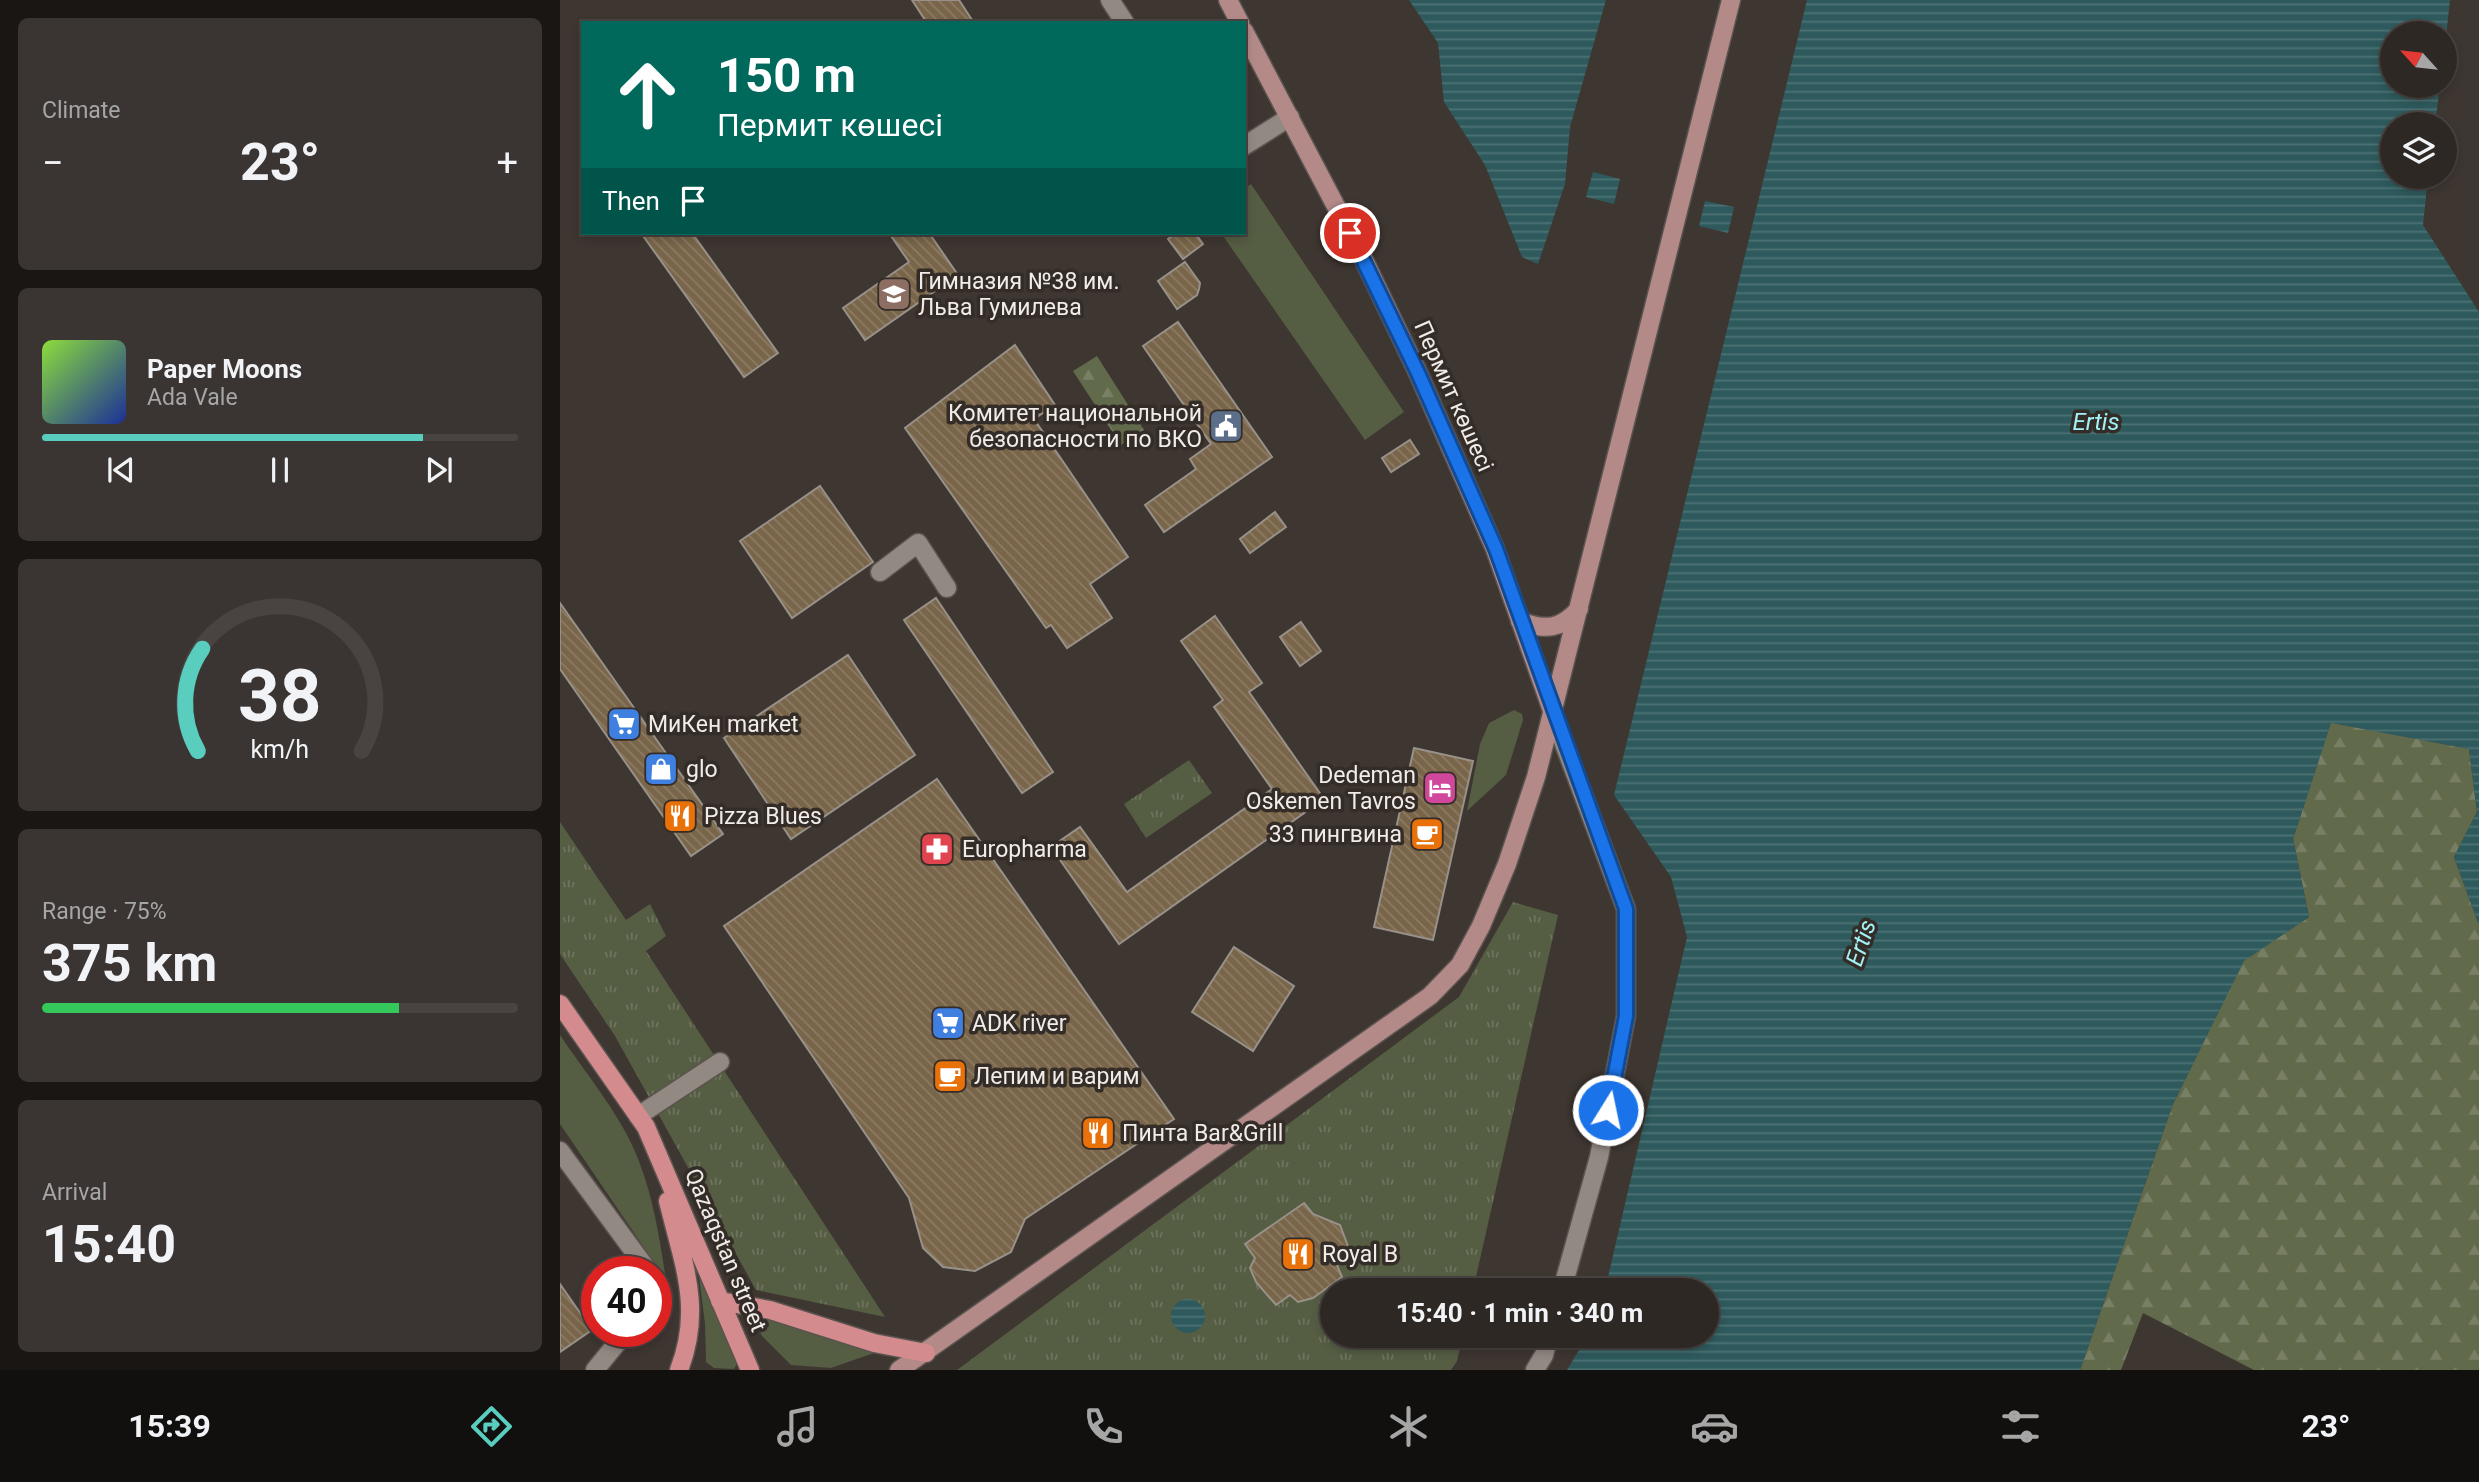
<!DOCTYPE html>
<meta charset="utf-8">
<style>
body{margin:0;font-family:Roboto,sans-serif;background:#3a3432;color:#f1f3f6;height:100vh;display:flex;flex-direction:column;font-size:26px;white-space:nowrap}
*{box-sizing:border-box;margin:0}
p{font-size:23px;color:#a7a6a7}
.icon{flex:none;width:38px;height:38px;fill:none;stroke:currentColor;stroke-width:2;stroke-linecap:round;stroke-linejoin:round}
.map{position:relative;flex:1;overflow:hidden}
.side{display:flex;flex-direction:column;gap:18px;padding:18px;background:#191614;width:560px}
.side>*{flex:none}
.hud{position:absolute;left:21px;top:21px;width:665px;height:214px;border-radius:0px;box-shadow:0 4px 10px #0003,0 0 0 2px #494442;background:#00695c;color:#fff;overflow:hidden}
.needle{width:46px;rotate:297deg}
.controls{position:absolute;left:1820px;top:21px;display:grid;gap:14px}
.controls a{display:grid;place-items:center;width:77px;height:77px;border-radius:50%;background:#2e2825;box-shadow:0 4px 10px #0003,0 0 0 2px #494442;font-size:35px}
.speed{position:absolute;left:21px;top:1256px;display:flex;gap:14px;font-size:35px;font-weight:700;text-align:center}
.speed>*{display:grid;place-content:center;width:91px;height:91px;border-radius:50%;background:#2e2825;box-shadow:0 4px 10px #0003,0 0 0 2px #494442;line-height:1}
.speed .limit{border:10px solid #d22;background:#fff;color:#111}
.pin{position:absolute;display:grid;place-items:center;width:60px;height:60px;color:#fff;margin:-30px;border:4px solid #fff;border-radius:50%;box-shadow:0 2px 7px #0007}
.me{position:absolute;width:77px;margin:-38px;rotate:10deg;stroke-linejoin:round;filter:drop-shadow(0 0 5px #0008)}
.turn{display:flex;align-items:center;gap:24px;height:147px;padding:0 21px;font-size:32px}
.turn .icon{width:91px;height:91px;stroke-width:2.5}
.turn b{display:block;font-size:49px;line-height:60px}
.then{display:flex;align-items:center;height:66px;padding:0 21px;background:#0003;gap:14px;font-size:26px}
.big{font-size:52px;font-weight:700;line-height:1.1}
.side .card{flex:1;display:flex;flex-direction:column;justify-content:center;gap:10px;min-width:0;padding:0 24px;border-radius:10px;background:#3a3432}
.side .dial{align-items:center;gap:0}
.dial svg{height:182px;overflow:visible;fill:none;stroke:#494442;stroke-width:7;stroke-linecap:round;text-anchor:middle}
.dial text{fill:#f1f3f6;stroke:none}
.song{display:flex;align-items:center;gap:21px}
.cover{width:84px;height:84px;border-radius:10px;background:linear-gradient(135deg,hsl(90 70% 55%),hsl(230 70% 35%))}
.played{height:7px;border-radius:4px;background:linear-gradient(90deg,#59cebf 80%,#494442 80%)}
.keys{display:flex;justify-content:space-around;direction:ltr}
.heat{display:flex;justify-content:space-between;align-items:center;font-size:38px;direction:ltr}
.charge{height:10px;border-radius:5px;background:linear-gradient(90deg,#34c759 75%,#494442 0)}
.trip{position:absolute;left:760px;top:1278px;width:399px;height:70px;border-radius:35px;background:#2e2825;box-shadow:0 4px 10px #0003,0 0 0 2px #494442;font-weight:700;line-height:70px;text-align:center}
.tabs{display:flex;height:112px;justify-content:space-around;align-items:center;background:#12100f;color:#a7a6a7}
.tabs .icon{width:49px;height:49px}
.tabs .current{color:#59cebf}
.tabs b{font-size:32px;color:#f1f3f6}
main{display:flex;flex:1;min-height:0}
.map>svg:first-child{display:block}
</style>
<main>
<section class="side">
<div class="card"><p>Climate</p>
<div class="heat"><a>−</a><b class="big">23°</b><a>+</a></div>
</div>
<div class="card">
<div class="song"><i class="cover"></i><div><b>Paper Moons</b><p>Ada Vale</p></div></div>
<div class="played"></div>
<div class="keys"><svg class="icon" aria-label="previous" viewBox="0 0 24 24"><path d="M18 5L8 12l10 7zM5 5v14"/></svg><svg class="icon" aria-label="pause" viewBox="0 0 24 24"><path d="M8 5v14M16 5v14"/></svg><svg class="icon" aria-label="next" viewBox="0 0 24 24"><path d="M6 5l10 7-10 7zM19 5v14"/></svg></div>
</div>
<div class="card dial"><svg viewBox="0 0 100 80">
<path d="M14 69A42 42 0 1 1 86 69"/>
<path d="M14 69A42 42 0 0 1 16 24" stroke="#59cebf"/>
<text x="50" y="56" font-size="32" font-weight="700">38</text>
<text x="50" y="72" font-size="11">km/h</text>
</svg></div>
<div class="card"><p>Range · 75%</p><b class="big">375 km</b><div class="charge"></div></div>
<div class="card"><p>Arrival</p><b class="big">15:40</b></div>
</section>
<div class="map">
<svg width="1919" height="1370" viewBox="0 0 1919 1370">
<defs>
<pattern id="forest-firs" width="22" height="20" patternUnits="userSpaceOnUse" patternTransform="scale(1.75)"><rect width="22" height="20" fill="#616a4b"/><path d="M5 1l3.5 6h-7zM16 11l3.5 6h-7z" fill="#787f65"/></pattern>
<pattern id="park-tufts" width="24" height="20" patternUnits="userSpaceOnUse" patternTransform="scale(1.75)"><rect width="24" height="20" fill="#555d43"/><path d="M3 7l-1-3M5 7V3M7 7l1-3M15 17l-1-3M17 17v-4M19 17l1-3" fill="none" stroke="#6e745e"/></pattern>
<pattern id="water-rules" width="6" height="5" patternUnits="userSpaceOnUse" patternTransform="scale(1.75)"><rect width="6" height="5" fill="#2e5a5d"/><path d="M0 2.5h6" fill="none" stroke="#4d7274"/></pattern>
<pattern id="building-back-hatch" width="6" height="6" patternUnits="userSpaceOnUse" patternTransform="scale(1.75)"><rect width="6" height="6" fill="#796549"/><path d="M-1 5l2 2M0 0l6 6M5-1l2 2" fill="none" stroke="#8c7b63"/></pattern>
</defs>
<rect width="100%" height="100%" fill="#3e3631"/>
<path fill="#555d43" d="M691,184L844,412L805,440L661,233H684V189Z
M954,710L962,714L963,720L946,775L907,811L920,744L929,723Z
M0,1035C26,1074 65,1120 80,1164C94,1201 100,1241 106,1280L0,1124Z
M135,1245L180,1358L174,1369L154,1368L146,1362L145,1324Z
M189,1311L314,1353L271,1368L231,1365L202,1336Z"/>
<path fill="url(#forest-firs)" d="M537,356L584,430L561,445L513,371Z
M1771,722L1909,749L1917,812L1894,857L1919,925V1370H1694L1583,1313L1561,1370H1520L1613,1104L1684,960L1749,917L1733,839Z"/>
<path fill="url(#park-tufts)" d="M629,760L652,793L586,838L564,804Z
M0,822L66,920L90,904L106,936L86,951L325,1317L196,1290L55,1036L0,954Z
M953,902L998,915L913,1290H772V1335H903L897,1361L891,1370H397L899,997Z"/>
<path fill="url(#water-rules)" d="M849,0H1046L1010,127L1005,184L978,264L962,257L925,165L884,102L878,43Z
M1247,0H1890L1885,46V33H1832V86H1880L1875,124H1832V177H1868L1863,225L1919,312V925L1894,857L1917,812L1909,749L1771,723L1733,839L1749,917L1684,961L1613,1104L1520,1370H1007L1028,1335H1146V1290H1045L1127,937L1111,877L1054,795Z
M1033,172L1060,179L1054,204L1026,197Z
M1145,201L1174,207L1168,233L1139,226Z
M611 1316a17 17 0 1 1 34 0a17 17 0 1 1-34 0Z"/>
<path fill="url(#building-back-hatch)" stroke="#979189" stroke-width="2" d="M352,0H399L414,23H367Z
M81,233H132L218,353L184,377Z
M329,233H369L398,275L305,340L283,308L349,262Z
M617,233H635L643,244L623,259L608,239Z
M625,262L640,283L639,289L637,295L617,309L598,281Z
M618,322L712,457L604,532L585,505L636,469L630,459L651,444L583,346Z
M455,345L495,405L474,419L568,557L530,584L552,618L507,648L491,625L486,628L345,428Z
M850,440L859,454L831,472L822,458Z
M260,486L313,562L232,618L180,541Z
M715,512L726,527L690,553L680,539Z
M376,598L493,772L462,793L344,620Z
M0,603L163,834L131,856L0,669Z
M655,616L702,683L689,692L764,799L559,944L491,847L520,827L567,892L712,789L654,707L663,700L621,641Z
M741,622L761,651L740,666L720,637Z
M288,655L355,755L231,839L164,738Z
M854,748L913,761L873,940L814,927Z
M377,779L614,1119L465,1219L451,1252L415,1271L383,1267L363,1248L349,1198L164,926Z
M674,947L734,986L693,1051L632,1012Z
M744,1203L753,1214L780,1225L789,1249L776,1263L782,1277L753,1298L738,1302L730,1295L716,1305L696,1282L690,1268L695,1258L685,1244Z
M0,1284L32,1330L0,1352Z"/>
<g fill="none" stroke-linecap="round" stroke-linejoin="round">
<g stroke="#5a534f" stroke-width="21">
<path id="minor" d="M550,0L565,23
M684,146L730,117
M320,572L358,543L387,588
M0,1151L89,1272
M35,1370L66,1332"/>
</g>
<g stroke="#5a534f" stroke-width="21">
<path id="tertiary" d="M994,717L1066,909V1016L1039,1157L1002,1290
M78,1116L160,1062
M975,1370L984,1355L989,1335"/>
</g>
<g stroke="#5a534f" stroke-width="21">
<path id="secondary" d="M668,0L680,23
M684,31L802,256L858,373L935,549L994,716
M960,621C986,631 1001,629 1019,609
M339,1370L870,996L900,965L921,926L947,864L976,777L1171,0"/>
</g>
<g stroke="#5a534f" stroke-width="21">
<path id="primary" d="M0,1004L86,1127L190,1370
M108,1201C123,1263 143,1308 119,1370
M160,1301L210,1310L314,1343L366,1353"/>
</g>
<use href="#minor" stroke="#938983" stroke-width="18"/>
<use href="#tertiary" stroke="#938983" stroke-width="18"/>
<use href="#secondary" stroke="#b38a88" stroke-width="18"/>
<use href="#primary" stroke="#d38b8d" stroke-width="18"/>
</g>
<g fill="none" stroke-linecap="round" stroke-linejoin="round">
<g stroke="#114b97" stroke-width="18">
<path id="route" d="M790,233L858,373L936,549L1066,909V1016L1048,1110"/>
</g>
<use href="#route" stroke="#1a73e8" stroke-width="12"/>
</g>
<defs>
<g id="school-square" transform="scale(1.75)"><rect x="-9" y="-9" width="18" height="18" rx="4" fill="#8d6e63" stroke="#342c27"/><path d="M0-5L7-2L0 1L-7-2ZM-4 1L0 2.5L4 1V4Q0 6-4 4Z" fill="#fff"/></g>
<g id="civic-square" transform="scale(1.75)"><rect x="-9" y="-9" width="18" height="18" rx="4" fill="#5c6f8a" stroke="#342c27"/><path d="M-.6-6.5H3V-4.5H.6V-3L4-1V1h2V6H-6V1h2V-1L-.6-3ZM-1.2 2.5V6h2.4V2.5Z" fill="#fff"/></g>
<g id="supermarket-square" transform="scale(1.75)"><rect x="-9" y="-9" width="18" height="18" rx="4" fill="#3f7fe0" stroke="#342c27"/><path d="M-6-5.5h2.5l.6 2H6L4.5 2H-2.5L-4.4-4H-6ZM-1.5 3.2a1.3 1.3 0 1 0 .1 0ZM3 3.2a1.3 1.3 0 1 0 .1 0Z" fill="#fff"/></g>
<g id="shop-square" transform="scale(1.75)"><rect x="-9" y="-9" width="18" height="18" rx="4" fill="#3f7fe0" stroke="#342c27"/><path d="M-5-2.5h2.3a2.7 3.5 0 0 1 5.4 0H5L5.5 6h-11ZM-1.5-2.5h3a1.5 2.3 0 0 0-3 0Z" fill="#fff"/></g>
<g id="hotel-square" transform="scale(1.75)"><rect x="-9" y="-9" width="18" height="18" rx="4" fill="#d1479c" stroke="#342c27"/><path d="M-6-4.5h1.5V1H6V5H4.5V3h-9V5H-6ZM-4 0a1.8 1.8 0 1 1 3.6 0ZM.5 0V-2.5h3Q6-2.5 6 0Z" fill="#fff"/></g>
<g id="restaurant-square" transform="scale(1.75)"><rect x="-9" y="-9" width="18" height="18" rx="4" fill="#e8710a" stroke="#342c27"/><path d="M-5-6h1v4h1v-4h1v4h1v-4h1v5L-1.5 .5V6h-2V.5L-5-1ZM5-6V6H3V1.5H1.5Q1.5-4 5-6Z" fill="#fff"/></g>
<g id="cafe-square" transform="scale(1.75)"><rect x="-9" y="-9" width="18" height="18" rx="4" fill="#e8710a" stroke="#342c27"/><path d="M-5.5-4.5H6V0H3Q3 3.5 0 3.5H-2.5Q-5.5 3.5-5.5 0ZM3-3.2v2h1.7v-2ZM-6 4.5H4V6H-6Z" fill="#fff"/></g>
<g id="pharmacy-square" transform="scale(1.75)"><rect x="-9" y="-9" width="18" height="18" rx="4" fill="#e0444e" stroke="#342c27"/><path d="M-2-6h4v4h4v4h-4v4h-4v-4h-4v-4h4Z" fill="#fff"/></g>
</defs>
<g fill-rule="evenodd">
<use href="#school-square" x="334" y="294"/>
<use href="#civic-square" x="666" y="426"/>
<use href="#supermarket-square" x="64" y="724"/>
<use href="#shop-square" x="101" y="769"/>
<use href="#hotel-square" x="880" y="788"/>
<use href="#restaurant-square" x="120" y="816"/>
<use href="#cafe-square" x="867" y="834"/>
<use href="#pharmacy-square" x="377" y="849"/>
<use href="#supermarket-square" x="388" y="1023"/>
<use href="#cafe-square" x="390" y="1076"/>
<use href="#restaurant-square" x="538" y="1133"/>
<use href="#restaurant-square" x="738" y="1254"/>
</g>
<g text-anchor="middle" stroke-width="7" stroke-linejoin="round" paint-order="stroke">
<g font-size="23" fill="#f1ece8" stroke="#342c27" text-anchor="start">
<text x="358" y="289">Гимназия №38 им.<tspan x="358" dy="26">Льва Гумилева</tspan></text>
<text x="642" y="421" text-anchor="end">Комитет национальной<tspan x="642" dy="26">безопасности по ВКО</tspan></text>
<text x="88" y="732">МиКен market</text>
<text x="126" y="777">glo</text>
<text x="856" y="783" text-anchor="end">Dedeman<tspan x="856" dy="26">Oskemen Tavros</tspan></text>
<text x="144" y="824">Pizza Blues</text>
<text x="842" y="842" text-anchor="end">33 пингвина</text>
<text x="402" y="857">Europharma</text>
<text x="412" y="1031">ADK river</text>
<text x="414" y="1084">Лепим и варим</text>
<text x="562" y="1141">Пинта Bar&amp;Grill</text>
<text x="762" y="1262">Royal B</text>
</g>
<g font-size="23" fill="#f1ece8" stroke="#342c27">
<text transform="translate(894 396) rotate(66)" y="8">Пермит көшесі</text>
<text transform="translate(166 1250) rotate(67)" y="8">Qazaqstan street</text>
</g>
<g font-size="24" font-style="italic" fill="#a1f1f6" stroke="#342c27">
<text x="1536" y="430">Ertis</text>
<text transform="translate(1301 943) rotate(-71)" y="8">Ertis</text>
</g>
</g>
</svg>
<div class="controls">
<a><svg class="needle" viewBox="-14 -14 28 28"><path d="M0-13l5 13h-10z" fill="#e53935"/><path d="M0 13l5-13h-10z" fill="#a7a6a7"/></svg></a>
<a><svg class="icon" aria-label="layers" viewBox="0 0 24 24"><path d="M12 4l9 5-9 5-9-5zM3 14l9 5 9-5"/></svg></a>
</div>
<div class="speed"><div class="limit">40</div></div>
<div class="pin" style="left:790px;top:233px;background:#d93025"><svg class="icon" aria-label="arrive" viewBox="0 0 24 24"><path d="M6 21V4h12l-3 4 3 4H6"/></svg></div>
<svg class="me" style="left:1048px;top:1110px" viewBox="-20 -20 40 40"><circle r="17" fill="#1a73e8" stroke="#fff" stroke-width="3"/><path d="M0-11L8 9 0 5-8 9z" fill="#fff"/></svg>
<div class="trip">15:40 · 1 min · 340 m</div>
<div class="hud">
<div class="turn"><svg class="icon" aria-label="ahead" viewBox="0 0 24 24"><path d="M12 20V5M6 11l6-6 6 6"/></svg><div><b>150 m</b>Пермит көшесі</div></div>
<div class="then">Then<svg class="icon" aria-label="arrive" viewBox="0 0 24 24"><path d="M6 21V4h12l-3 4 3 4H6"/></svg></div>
</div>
</div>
</main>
<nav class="tabs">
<b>15:39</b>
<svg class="icon current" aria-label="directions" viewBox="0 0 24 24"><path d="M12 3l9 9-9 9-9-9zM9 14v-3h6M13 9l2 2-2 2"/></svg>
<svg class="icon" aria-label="music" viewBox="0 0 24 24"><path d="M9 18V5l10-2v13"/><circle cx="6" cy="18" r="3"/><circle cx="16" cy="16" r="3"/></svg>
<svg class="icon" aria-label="phone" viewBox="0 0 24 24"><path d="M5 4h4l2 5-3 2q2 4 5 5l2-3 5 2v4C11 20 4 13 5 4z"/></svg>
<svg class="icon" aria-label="climate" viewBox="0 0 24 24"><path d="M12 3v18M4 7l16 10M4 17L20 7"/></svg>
<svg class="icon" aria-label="car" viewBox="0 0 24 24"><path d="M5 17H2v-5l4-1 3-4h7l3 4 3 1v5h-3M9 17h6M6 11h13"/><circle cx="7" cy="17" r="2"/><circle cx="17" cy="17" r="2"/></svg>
<svg class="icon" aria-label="filters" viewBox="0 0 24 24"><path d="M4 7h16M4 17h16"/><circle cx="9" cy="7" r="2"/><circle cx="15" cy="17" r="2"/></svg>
<b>23°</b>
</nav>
